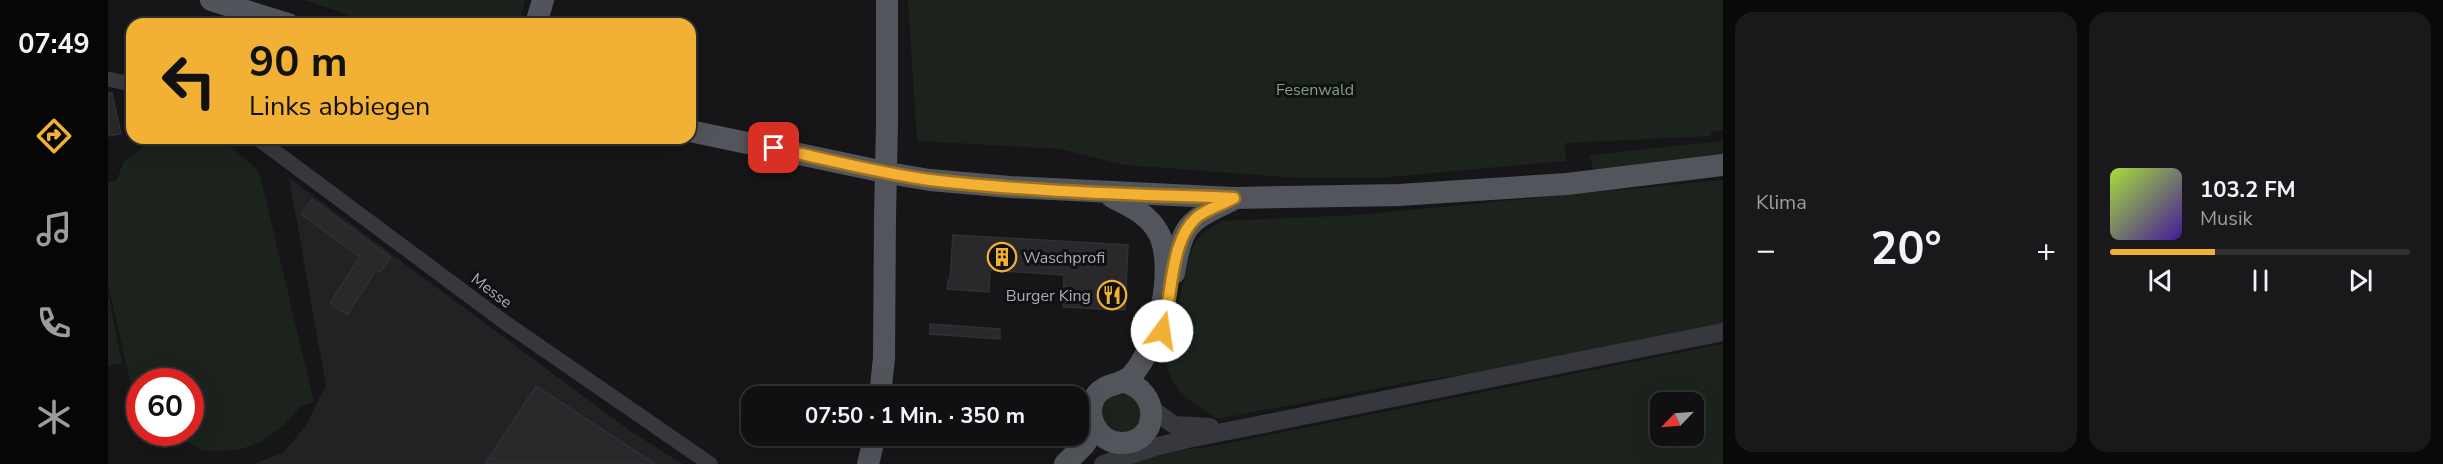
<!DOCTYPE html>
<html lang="de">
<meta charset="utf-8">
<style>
body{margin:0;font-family:"Nunito Sans",sans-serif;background:#19191b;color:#f1f3f6;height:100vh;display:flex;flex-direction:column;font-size:22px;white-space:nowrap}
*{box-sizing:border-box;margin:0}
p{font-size:20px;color:#9c9d9f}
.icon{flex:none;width:33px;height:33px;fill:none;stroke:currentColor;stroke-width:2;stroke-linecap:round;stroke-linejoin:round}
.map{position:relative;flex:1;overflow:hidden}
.side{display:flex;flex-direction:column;gap:12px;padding:12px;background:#09090a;width:720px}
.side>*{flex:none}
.guide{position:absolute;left:18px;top:18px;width:570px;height:126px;border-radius:18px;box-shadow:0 6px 24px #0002,0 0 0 2px #303032;background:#f2b134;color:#111;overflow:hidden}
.needle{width:39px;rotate:245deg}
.fabs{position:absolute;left:1542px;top:392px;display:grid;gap:12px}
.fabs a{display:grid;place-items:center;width:54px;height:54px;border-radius:12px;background:#101012;box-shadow:0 6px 24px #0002,0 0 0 2px #303032;font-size:30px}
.speed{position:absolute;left:18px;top:368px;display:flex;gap:12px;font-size:30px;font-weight:700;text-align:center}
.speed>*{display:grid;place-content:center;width:78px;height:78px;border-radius:50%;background:#101012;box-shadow:0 6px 24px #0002,0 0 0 2px #303032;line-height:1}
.speed .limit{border:9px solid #d22;background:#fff;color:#111}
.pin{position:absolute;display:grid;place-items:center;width:51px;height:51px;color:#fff;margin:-26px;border-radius:12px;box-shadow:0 3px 9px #0006}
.me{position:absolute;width:66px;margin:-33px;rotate:14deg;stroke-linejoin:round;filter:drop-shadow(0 0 4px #0008)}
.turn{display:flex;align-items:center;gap:21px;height:126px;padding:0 24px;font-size:27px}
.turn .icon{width:78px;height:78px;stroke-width:2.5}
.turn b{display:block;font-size:42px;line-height:51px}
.big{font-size:45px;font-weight:700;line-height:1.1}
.side .widget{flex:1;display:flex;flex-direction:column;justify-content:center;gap:9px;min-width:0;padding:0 21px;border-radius:18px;background:#19191b}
.song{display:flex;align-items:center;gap:18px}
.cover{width:72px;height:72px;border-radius:9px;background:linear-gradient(135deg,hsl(80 70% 55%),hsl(260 70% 35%))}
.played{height:6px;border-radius:3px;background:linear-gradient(90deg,#f2b134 35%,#303032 35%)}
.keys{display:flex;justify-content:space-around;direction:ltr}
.heat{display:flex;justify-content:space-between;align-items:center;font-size:33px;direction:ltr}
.side .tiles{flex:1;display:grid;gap:12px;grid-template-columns:repeat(2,1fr)}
.trip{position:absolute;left:633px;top:386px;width:348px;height:60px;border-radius:18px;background:#101012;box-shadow:0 6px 24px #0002,0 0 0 2px #303032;font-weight:700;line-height:60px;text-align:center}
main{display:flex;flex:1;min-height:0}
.menu{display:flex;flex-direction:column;width:108px;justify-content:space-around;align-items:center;background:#060607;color:#9c9d9f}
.menu .icon{width:42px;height:42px}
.menu .current{color:#f2b134}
.menu b{font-size:27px;color:#f1f3f6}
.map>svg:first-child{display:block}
</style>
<main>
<nav class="menu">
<b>07:49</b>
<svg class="icon current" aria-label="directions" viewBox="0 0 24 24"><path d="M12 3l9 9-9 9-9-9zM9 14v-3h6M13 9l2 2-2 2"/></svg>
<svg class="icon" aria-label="music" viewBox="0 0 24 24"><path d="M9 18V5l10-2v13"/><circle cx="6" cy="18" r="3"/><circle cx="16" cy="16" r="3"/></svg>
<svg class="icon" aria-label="phone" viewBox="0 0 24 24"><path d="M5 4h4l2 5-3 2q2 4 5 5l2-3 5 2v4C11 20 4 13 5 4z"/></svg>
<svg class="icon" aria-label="climate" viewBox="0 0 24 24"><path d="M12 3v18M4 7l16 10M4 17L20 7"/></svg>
</nav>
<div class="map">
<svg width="1615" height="464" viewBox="0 0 1615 464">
<rect width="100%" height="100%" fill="#161618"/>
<path fill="#222225" d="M181,178L521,430L574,464H146L176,452L198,425L218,386Z"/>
<path fill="#1c231d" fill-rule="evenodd" d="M196,0H417L411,24H267Z
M800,0H1615V130L1604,132L1602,136L1457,143L1458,161L1270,178H1191L1017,165L953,149L809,141Z
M49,138H103L119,144L151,171L206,402L193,406L176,425L154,441L131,450L95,451L64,432H82V381H32L31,383L23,385L0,285V182L8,181L17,160Z
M1615,141V158L1486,171L1481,155Z
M1615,180V324L1429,364L1302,382L1110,419C1090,407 1065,392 1059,367C1057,359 1081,254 1086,245C1092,234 1104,226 1114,221L1249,215Z
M0,293L14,363L0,366Z
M1615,344V464H1005L1039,453L1102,447ZM1552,402H1586V435H1552Z
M1005,392L1026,394L1035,420L1019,435L999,429C992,409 988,407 1005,392Z"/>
<path fill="#29292c" stroke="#303034" stroke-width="1.5" d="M0,93H4L13,134L0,136Z
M204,199L283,258L272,272L268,270L239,315L222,303L252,257L193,214Z
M845,235L1020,245L1017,310L955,307L956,275L882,270L881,292L839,289L840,280H842Z
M822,324L892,329V339L822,334Z
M428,386L547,464H377Z"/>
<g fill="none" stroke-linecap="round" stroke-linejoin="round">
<path stroke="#37383d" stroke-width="15" d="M0,79L24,84
M149,138L399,324L602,464"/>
<path stroke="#37383d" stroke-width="18" d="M1044,409L1066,425L1102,427
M995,464L1050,446L1080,439L1615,332"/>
<path stroke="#53555c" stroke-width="22" d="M103,0L180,24
M779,0V124
M428,24L435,0
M582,131L786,174L822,180L902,187L1126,198L1291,195L1459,184L1615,165
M1004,197C1022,206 1040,214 1050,232C1069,266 1050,347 1024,375C1014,386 999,382 989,394C974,414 990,444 1015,443C1052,442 1053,390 1016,382
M1066,273C1075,225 1078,222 1122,201
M772,396L776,358L777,216
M760,464L767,435
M957,464L976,445L987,428"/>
<path stroke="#53555c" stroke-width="22" d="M777,216L779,124"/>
</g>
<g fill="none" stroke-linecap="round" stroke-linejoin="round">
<g stroke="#9d7322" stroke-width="15">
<path id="route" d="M666,148C718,159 770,173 822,180C923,192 1025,194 1126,198C1115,204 1099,209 1089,217C1061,241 1065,297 1054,331"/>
</g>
<use href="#route" stroke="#f2b134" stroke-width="10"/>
</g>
<defs>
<g id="building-ring" transform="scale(1.5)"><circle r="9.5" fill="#111113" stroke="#f2b134" stroke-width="1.5"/><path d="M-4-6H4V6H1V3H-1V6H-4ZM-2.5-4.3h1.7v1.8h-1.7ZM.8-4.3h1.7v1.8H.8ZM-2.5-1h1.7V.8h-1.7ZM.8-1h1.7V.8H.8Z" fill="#f2b134"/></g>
<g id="restaurant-ring" transform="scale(1.5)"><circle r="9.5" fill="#111113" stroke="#f2b134" stroke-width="1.5"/><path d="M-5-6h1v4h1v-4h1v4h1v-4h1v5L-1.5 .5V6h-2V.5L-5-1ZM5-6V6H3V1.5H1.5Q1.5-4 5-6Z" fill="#f2b134"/></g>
</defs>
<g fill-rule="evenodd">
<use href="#building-ring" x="894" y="257"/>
<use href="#restaurant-ring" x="1004" y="295"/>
</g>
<g text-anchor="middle" stroke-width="6" stroke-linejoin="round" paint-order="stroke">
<g font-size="16" fill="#7fa381" stroke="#111113">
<text x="1207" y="95">Fesenwald</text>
</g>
<g font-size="16" fill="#a8adb8" stroke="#111113" text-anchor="start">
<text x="915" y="263">Waschprofi</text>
<text x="983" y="301" text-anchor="end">Burger King</text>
</g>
<g font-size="16" fill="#a8adb8" stroke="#111113">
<text transform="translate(384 290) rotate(37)" y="6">Messe</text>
</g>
</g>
</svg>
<div class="fabs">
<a><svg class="needle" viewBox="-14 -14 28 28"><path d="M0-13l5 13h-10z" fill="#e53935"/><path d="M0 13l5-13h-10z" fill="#9c9d9f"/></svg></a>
</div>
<div class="speed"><div class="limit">60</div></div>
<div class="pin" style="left:666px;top:148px;background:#d93025"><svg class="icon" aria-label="arrive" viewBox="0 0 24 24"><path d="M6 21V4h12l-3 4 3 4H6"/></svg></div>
<svg class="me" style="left:1054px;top:331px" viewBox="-20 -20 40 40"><circle r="19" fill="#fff"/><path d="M0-13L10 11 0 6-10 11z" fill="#f2b134"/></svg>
<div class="trip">07:50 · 1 Min. · 350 m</div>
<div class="guide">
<div class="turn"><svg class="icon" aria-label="left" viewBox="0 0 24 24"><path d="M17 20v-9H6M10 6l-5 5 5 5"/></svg><div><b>90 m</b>Links abbiegen</div></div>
</div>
</div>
<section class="side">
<div class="tiles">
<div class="widget"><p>Klima</p>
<div class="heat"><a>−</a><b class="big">20°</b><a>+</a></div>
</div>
<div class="widget">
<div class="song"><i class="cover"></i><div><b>103.2 FM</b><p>Musik</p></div></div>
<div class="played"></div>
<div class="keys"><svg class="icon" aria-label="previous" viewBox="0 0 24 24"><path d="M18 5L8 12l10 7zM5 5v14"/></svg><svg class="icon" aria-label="pause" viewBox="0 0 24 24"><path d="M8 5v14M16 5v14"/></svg><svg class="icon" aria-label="next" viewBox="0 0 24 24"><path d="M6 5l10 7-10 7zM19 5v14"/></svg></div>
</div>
</div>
</section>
</main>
